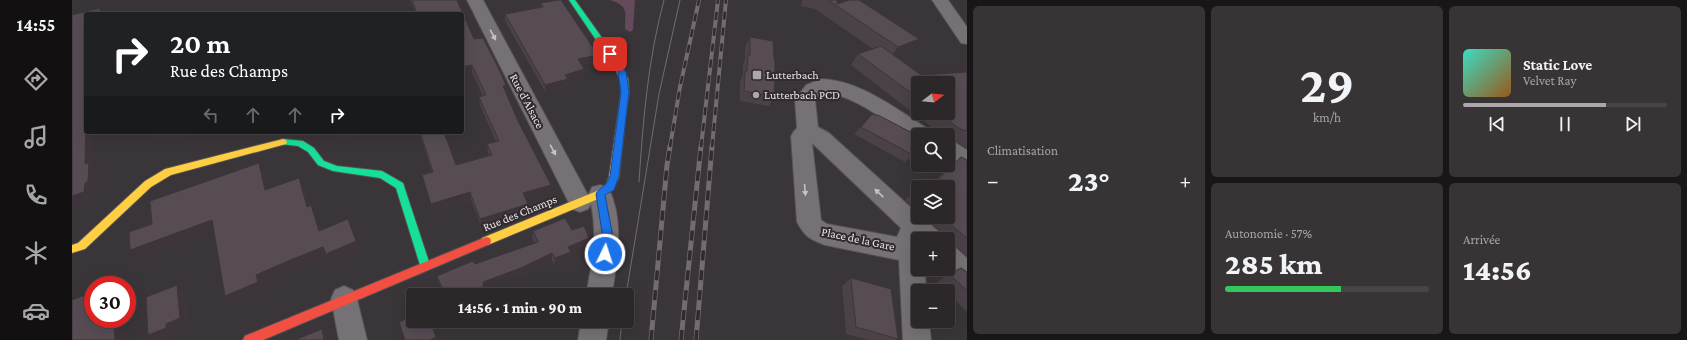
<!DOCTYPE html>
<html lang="fr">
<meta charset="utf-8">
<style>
body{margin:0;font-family:"Crimson Pro",serif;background:#383436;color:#f1f3f6;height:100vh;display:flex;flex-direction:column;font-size:15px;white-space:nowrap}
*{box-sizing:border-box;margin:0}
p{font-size:13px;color:#a6a6a8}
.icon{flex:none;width:22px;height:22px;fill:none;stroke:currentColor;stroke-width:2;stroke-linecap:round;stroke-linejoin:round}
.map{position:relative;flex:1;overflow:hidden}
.details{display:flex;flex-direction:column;gap:6px;padding:6px;background:#181617;width:720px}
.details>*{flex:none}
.guide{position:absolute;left:12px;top:12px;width:380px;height:122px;border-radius:4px;box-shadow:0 4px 16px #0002,0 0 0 1px #484447;background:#202124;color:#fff;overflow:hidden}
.needle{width:26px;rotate:74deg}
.tools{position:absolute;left:839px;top:76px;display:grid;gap:8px}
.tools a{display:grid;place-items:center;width:44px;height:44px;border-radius:4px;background:#2c282a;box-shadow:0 4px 16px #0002,0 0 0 1px #484447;font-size:20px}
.speed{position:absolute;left:12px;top:276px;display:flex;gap:8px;font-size:20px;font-weight:700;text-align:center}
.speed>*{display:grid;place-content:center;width:52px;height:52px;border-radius:50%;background:#2c282a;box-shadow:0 4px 16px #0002,0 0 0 1px #484447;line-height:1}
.speed .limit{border:6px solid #d22;background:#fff;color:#111}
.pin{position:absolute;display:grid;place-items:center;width:34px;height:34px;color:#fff;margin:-17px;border-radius:8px;box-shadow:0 2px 6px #0006}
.me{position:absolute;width:44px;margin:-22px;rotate:4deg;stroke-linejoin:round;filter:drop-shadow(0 0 3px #0008)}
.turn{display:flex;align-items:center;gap:14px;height:84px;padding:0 20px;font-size:18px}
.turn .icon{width:52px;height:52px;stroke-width:2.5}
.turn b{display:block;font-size:28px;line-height:34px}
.lanes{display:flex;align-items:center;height:38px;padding:0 20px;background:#0003;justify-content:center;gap:20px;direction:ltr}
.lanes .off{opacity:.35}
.big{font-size:30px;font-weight:800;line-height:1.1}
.details .widget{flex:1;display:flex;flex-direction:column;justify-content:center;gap:6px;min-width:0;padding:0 14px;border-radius:6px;background:#383436}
.details .dial{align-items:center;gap:0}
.dial b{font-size:52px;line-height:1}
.song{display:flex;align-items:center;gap:12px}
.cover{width:48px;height:48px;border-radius:6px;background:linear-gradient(135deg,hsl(170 70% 55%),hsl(30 70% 35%))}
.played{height:4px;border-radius:2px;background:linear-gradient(90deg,#aca7aa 70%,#484447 70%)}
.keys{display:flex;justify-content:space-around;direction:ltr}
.heat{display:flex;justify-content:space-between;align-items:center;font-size:22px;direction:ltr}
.charge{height:6px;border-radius:3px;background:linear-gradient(90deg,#34c759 57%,#484447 0)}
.details .tiles{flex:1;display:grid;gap:6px;grid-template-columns:repeat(3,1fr)}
.widget:first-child{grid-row:span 2}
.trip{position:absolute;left:334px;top:288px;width:228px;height:40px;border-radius:4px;background:#2c282a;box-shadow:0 4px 16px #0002,0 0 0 1px #484447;font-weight:800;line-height:40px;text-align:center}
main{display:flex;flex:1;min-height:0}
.dock{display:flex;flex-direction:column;width:72px;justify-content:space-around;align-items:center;background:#121011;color:#a6a6a8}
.dock .icon{width:28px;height:28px}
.dock .current{color:#aca7aa}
.dock b{font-size:18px;color:#f1f3f6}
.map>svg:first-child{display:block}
</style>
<main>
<nav class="dock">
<b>14:55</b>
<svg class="icon current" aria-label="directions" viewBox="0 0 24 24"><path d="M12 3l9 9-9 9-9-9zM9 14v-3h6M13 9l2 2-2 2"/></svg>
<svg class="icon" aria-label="music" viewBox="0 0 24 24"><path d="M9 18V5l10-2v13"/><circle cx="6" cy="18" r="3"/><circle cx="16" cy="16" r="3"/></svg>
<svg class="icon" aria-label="phone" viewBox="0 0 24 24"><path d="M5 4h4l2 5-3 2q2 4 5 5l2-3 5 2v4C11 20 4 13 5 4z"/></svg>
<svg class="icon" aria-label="climate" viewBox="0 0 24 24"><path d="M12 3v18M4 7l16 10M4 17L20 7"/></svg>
<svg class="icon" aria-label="car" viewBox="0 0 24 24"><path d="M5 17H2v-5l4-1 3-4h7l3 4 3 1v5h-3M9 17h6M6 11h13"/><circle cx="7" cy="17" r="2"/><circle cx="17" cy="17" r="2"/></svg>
</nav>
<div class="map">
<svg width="895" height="340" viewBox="0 0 895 340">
<rect width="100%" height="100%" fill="#3a3538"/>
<path fill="#634b5b" d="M538,0H563L561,30L558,32L553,29C553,12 557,6 538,0Z"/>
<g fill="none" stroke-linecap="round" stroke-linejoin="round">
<g stroke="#565154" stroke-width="2">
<path id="street" d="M395,0H411L517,197V194L520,187L528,185L536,187C553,221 545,259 540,295H514C520,262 526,238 519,204L516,209L508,212L500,209Z
M860,0H876L895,27V44L889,43Z
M749,79C789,80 825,110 858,130L861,135H846V141L844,140C818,125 781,93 751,93L743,100L746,127L757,133L846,214V217H850L866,231L869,239H846V269H853L854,291H846V321H857L859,340H831L827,260L753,245C738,239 733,237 725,222L719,136L722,131L725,128L723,100L734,85ZM740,143L829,228L825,237L755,224L749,220Z
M876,141L884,143L895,150V169L887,167L876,160Z
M876,246L885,249L895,258V286L886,282L872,269H876Z
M272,286L281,290L285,299L295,340H267L259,299L263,290Z
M509,321H537L534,340H506Z"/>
</g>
<g stroke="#565154" stroke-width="2">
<path id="fast" d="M497,0H503L548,63L556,79L557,93L552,124H546L545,122L549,93L548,79L541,65Z
M211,139L231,141L242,148L252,161L265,166L310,171L331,183L358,265L357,268L353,270L349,268L348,265L324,188L308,178L261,171L246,165L236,152L226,146L208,144L207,142L208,140Z"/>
</g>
<g stroke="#565154" stroke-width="2">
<path id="slow" d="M549,119L553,122L547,177L541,190L531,197L418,244L414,245L410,244L409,241L410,238L525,191L534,185L537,177L545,122Z
M211,139L214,140L215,142L214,144L99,175L79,187L13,249L0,253V245L6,243L73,181L93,169Z"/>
</g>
<g stroke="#565154" stroke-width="2">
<path id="jam" d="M414,237L418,238L419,241L418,244L191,340H171L173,336Z"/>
</g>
<use href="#street" fill="#767174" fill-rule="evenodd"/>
<use href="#fast" fill="#16e098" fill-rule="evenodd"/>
<use href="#slow" fill="#ffcf43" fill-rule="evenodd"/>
<use href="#jam" fill="#f24e42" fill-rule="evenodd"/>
<path stroke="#716c6f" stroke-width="1" d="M567,182C571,120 576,60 592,0
M554,295L587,94L608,0
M548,340L550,321"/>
<g stroke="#716c6f" stroke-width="4">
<path id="rail-far1" d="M598,147L608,87L627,0
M629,147L646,0
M640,147L654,0"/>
</g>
<g stroke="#716c6f" stroke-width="5">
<path id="rail" d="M579,340L595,165L598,146
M609,340L629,146
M624,340L640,146"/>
</g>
<use href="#rail-far1" stroke="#312a2e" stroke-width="2.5" stroke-dasharray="8" stroke-linecap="butt"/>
<use href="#rail" stroke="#312a2e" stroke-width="3.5" stroke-dasharray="10" stroke-linecap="butt"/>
</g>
<path fill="#4b4148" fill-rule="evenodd" d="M338,0H385L402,39L434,85V93L446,121L479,185L478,192L454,199L456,211L409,226L399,200L361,211L350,175L360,172L347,132H372L384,165L417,155L416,152L415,144L424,142L408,105L407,97L411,96L400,73L390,14H344Z
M730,0H765V4L847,39L837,52L824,57L849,75L895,72V148L885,142L876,140V135H870L779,65L786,54L801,49L743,9L729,6ZM846,83L876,113H846Z
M469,3L525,62L509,65L512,69L511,76L496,80L495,86L473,91L433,21V14L468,7Z
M678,37L702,97L697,106L668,101V81L671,75V64L673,60V47Z
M789,127L841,155L833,162L782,134Z
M889,157L895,160V256L886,248L882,246L876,241V239H874L869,234L867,230L852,217H876L858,185Z
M846,190V211L833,200L843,191Z
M500,230L517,238L515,245L499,252L498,259L482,265L480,260L449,275L413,288V292L407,295H373L367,283L365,276L403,264L463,243L460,239L461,231Z
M895,272V312L876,293V291H874L865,282L877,274Z
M779,278L826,339L824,340H797L774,334L770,286Z"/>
<path fill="#3d353b" d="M28,8L32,14H28Z
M847,39L837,52L816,60L826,47Z
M526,55L525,62L505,66L506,59Z
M400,65V73L390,75V67Z
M512,69L511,76L496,80L495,86L473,91V85L493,75Z
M434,85V93L431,86Z
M14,132H23L22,168L26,171V190L22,191V200L9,204V207L0,210V196L13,183Z
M84,132H128L121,134V136L95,143L94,141L83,143L75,134Z
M265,132H306L264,142L260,133Z
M187,163L193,173L200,200L193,190Z
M227,178L232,187L241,216L235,207Z
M479,185L478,192L451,200V193Z
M398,192L399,200L361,211L359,204Z
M456,204V211L409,226L408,219Z
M239,205L245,215L253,240L247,231Z
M276,219L281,229L289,250L259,263L255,256L223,270L192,284L193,291L162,304L153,296L184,275L216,261Z
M140,220L148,229L69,259L58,250Z
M517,238L515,245L499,252L498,259L482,265L483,258L496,247Z
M480,253V260L449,275L413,288V292L407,295H404V289L411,282Z
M105,285L114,292L118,325L104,331V334L91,340H84L76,335L94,324Z
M42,319H53L54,323L52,324L53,340H43Z
M358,321L365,340H358Z
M250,329L254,334L256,340H252Z"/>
<path fill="#574c54" stroke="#3d353b" d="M340,0H385L402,39L411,38L424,63L434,85L431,86L446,121L479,185L451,193L456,204L408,219L398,192L359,204L350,175L361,172L348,132H372L384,165L420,155L415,144L427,141L407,97L414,95L400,65L390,67V14H345Z
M486,0H489L526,55L506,59L512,69L493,75L496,79L473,85L433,14L471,7L469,3Z
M756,0H765V4L778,0H787L847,39L826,47Z
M28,8V14H14V118L13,164L17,163L16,181L13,183L12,192L0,196V15Z
M678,37L701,41L702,59L703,60L702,97L672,91L673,72L675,71L676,55H678Z
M809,46L849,75L895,72V131L888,129L866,113H876V83H846V98L786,54Z
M800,114L808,116L846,136V149L841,155L789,127Z
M75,132H84L75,134Z
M889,157L895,160V238L880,226L878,221L874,217H876V187H854L860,185Z
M187,163L193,190L227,178L235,207L239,205L247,231L276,219L284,241L254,254L251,247L216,261L184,275L186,282L153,296L140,220L58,250L57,232L80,224L78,201Z
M493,218L500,230L512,226L517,238L496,247L499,252L483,258L480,253L449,268L411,282L412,286L404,289L406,295H373L365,276L401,261L403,264L466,242L461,231Z
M889,268L895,272V291L877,274Z
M779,278L819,289L826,339L784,327Z
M105,285L108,318L94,324V328L76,335L74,297Z
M21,292V319H42L43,340H0V300Z
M341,316V321H358L364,337L358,340H333L327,322Z
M250,329L252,340H223Z"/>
<defs><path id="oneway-solid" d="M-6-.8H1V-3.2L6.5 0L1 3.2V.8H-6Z"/></defs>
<g fill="#c6c2c4">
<use href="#oneway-solid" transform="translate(421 35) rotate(62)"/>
<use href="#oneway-solid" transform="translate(481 150) rotate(62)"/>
<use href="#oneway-solid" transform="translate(733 190) rotate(85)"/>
<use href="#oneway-solid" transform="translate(807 193) rotate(-137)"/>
</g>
<path fill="#1a73e8" stroke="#114b97" d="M538,51L541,52L554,72L557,92L547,176L542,190L533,195L540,232L538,254L537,258L533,259L530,258L528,254L530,232L524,194C528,186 533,189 538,176L549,92L546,72L534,54Z"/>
<g fill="#aca7aa" stroke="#312a2e" stroke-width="1.5">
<rect x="680" y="70" width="10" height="10" rx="2"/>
<circle cx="684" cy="95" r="4"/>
</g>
<g text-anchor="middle" stroke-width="4" stroke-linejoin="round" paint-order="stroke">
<g font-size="12" fill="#e9e4e7" stroke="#312a2e" text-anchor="start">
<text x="694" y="79">Lutterbach</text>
<text x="692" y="99">Lutterbach PCD</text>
</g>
<g font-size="12" fill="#e9e4e7" stroke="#312a2e">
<text transform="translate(455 101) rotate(62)" y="4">Rue d'Alsace</text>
<text transform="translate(448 213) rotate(-22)" y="4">Rue des Champs</text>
<text transform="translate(786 239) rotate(12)" y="4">Place de la Gare</text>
</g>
</g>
</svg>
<div class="tools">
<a><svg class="needle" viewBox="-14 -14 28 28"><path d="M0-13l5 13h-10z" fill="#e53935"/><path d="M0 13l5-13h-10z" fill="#a6a6a8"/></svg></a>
<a><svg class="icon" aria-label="search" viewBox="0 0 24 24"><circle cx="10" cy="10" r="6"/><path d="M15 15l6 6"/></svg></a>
<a><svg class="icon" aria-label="layers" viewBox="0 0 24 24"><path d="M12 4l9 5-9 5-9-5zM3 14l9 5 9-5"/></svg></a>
<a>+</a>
<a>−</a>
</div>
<div class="speed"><div class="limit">30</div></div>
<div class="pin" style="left:538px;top:54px;background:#d93025"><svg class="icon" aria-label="arrive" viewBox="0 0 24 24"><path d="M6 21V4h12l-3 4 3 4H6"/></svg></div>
<svg class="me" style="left:533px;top:254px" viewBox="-20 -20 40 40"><circle r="17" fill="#1a73e8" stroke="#fff" stroke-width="3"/><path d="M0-11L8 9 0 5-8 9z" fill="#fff"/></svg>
<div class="trip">14:56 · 1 min · 90 m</div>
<div class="guide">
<div class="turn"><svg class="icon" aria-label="right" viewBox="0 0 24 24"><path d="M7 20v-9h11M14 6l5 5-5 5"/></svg><div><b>20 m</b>Rue des Champs</div></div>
<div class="lanes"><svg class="icon off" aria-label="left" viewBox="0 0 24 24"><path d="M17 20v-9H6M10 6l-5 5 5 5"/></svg><svg class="icon off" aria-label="ahead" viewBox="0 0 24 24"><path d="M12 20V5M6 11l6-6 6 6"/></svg><svg class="icon off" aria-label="ahead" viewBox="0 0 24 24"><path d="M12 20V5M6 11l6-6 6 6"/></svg><svg class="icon" aria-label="right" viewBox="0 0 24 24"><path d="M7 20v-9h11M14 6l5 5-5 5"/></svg></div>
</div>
</div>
<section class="details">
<div class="tiles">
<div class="widget"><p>Climatisation</p>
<div class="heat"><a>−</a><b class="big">23°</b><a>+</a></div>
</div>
<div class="widget dial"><b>29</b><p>km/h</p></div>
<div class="widget">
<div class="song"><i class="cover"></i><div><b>Static Love</b><p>Velvet Ray</p></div></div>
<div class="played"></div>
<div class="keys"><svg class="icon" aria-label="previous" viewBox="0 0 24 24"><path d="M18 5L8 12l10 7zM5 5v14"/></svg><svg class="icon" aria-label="pause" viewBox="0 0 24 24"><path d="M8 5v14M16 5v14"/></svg><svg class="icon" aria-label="next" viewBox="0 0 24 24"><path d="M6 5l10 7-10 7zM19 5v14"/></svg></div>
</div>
<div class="widget"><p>Autonomie · 57%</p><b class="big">285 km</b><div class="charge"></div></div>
<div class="widget"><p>Arrivée</p><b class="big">14:56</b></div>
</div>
</section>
</main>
